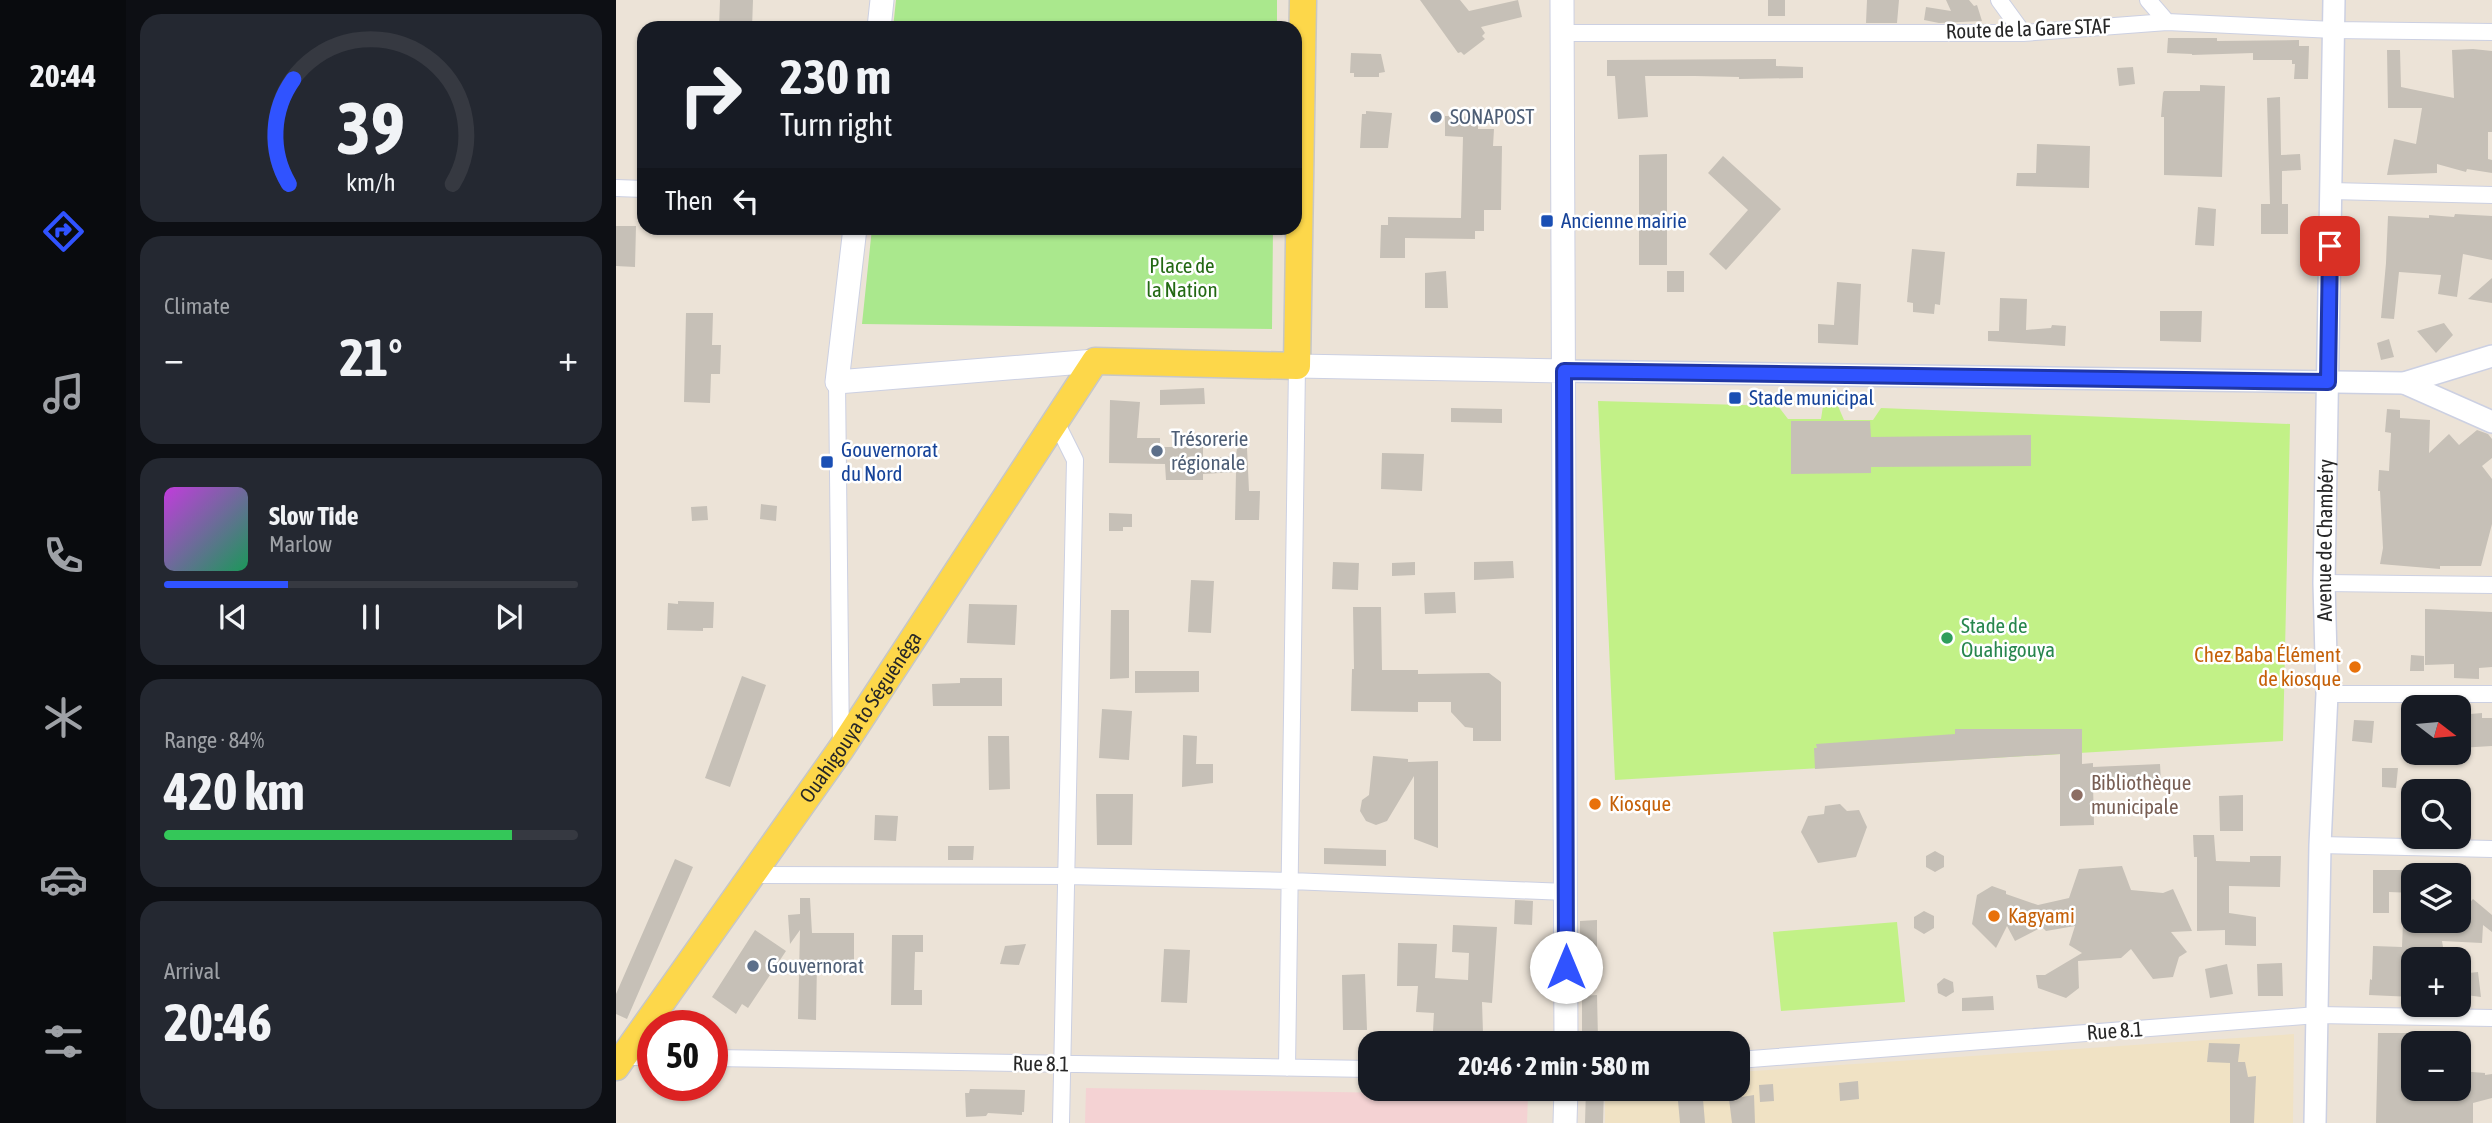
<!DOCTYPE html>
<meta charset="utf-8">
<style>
body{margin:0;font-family:"Asap Condensed",sans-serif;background:#242831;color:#f1f3f6;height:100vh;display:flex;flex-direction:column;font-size:26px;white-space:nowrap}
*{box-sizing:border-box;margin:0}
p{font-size:23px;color:#9ea1a6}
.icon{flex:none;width:38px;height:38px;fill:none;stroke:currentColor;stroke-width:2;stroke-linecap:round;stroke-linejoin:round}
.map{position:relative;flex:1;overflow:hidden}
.panel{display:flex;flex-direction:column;gap:14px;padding:14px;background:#0d0f14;width:490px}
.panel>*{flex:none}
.guide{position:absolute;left:21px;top:21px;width:665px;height:214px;border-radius:21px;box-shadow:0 2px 5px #0004;background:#171b24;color:#f1f3f6;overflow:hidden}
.needle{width:46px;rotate:106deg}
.controls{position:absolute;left:1785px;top:695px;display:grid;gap:14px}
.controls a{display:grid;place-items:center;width:70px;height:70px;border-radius:14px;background:#171b24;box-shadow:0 2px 5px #0004;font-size:35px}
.speed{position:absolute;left:21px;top:1010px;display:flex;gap:14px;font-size:35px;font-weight:700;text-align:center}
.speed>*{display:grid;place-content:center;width:91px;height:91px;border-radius:50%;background:#171b24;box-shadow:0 2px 5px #0004;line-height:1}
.speed .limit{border:10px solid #d22;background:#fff;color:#111}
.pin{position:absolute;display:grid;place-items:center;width:60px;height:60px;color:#fff;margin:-30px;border-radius:14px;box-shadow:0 4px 10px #0006}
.me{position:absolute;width:77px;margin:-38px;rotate:0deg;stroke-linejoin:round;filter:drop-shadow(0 0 5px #0008)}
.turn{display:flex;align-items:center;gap:24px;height:147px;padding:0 28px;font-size:32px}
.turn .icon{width:91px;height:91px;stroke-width:2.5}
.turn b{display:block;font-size:49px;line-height:60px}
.then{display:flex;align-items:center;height:66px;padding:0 28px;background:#0003;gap:14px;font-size:26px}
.big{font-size:52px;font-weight:700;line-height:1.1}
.panel .card{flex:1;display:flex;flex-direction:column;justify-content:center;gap:10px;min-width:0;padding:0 24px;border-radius:21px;background:#242831}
.panel .dial{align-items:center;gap:0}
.dial svg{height:182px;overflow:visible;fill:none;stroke:#363941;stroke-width:7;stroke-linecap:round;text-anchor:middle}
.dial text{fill:#f1f3f6;stroke:none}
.song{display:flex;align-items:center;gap:21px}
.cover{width:84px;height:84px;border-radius:10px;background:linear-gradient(135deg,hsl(290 70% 55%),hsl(150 70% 35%))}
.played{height:7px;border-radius:4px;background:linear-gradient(90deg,#3053ff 30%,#363941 30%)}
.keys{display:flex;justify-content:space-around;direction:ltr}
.heat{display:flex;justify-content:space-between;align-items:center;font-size:38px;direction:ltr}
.charge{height:10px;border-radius:5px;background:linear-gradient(90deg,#34c759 84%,#363941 0)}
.trip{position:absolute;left:742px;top:1031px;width:392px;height:70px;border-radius:21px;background:#171b24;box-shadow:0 2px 5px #0004;font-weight:700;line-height:70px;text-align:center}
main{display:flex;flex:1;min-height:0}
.tabs{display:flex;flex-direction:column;width:126px;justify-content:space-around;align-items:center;background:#090b0e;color:#9ea1a6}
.tabs .icon{width:49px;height:49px}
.tabs .active{color:#3053ff}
.tabs b{font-size:32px;color:#f1f3f6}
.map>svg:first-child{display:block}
</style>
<main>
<nav class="tabs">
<b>20:44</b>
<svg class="icon active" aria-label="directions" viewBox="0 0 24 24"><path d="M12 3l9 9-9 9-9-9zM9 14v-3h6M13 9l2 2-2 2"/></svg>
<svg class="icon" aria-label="music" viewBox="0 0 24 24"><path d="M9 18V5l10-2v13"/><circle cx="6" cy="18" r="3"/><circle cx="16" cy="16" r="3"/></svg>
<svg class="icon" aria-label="phone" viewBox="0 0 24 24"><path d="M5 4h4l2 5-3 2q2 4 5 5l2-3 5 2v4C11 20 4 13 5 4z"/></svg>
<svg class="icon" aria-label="climate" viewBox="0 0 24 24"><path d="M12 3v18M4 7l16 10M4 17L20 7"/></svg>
<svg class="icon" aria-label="car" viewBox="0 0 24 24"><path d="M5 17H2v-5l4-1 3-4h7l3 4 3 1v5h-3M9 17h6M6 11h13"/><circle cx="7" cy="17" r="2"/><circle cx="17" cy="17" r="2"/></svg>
<svg class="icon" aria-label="filters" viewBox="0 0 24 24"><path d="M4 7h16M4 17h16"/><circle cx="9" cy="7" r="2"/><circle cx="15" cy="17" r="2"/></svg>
</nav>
<section class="panel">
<div class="card dial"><svg viewBox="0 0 100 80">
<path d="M14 69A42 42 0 1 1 86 69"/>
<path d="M14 69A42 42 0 0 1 16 23" stroke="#3053ff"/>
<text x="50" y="56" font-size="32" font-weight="700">39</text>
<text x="50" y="72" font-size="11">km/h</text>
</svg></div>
<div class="card"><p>Climate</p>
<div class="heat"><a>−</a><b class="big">21°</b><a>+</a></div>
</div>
<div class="card">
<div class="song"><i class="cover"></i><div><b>Slow Tide</b><p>Marlow</p></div></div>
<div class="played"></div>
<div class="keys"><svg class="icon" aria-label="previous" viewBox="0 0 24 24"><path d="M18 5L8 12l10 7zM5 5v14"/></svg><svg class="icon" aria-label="pause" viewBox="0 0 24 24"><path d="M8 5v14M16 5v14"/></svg><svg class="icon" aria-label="next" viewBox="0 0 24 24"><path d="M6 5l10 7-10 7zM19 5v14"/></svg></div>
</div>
<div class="card"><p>Range · 84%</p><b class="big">420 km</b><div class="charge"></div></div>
<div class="card"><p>Arrival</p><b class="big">20:46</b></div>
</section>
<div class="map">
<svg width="1876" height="1123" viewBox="0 0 1876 1123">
<rect width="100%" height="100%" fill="#ece3d7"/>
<path fill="#f0e2c4" d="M1678,1034L1677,1123H989V1089L1122,1088V1072Z"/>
<path fill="#f4d2d3" d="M470,1088L912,1095L911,1123H469Z"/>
<path fill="#aae88d" d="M280,0H661V28H277Z
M256,228H657L656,329L246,324Z"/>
<path fill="#c2f187" d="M982,401L1162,406L1172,419H1205L1207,406H1222L1228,420H1257L1265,408L1674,424L1667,741L999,780Z
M1281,922L1289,1002L1165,1011L1157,932Z"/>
<path fill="#c6c0b7" d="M104,0H137L136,28H103Z
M804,0H844L853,11L902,0L906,17L865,27L869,33L866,36L869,39L848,55L845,52L842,53Z
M1152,0H1169V16H1152Z
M1251,0H1283L1281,23H1250Z
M1330,0H1353L1358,6L1361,5L1366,21L1323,23L1308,20L1310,7L1335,11Z
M1552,38H1601V41L1683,40V46H1693L1692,79H1678L1679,64H1676V60H1637V53L1576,55V54L1551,53Z
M1857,49L1876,51V132H1872V159L1876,160V173L1851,169L1850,172L1821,164V173L1771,175L1778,139L1800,144L1806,108H1772L1771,50H1784L1785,87L1838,98L1836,50Z
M735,53L765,54L769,72L763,73V77H738V73H734Z
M1160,59V66L1187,67V78L1123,79V77L1079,76H1029L1032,117L1002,119L999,76H991V60Z
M1517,67L1519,84L1503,86L1501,68Z
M1584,85L1609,86L1606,177L1548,175V117H1545L1547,93L1548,91H1584Z
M1664,97L1665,155L1684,154L1685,170L1666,171V204H1672V234H1645V204H1654L1651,98Z
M750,111L776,113L772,148H744L746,114H750Z
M829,116L862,117V129H878L877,146H886L885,210H868V231H859V239L789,238V258H764L765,225H772V217L845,218L847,137L829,136Z
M1421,144L1474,146L1473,188L1400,186L1401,173H1420Z
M1051,154V265H1023V155Z
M1107,156L1165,209L1110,270L1093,254L1132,210L1092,173Z
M1582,207L1600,209L1598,246L1579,245Z
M1839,214L1876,216V260L1847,254L1841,297L1822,294L1825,275L1783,272L1778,319L1765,318L1770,263L1772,216L1813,218V215L1838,217Z
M0,226H20L19,267L0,266Z
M1296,249L1329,252L1324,305L1319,304L1318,314L1297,312V303L1291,302Z
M830,271L832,308H809V273Z
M1051,271H1068V292H1051Z
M1876,278V303L1852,299Z
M1221,282L1245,284L1242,345L1202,343V324L1218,325Z
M1384,298L1411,299L1410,330L1435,328L1436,325L1450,326L1449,346L1372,341V331H1383Z
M1544,311H1586L1585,342L1544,341Z
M70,313H97L96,345H105L104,374H95L94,403L68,402Z
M1828,323L1837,335L1820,353L1801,331Z
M1773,339L1778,357L1765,360L1761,343Z
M588,388L589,404L544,405V390Z
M494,400L524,402L521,438H544V447H587V459L620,456L621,448H631L633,491H644L643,520H619L620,472L587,474V480H550L549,464L493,463Z
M835,408L886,409V423L835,422Z
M1771,409L1784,410V418L1814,420L1813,453L1833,434L1843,445L1861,430L1872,434L1876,439V458L1866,466L1876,479V524L1865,566H1824V569L1764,564L1767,548L1764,491H1762L1763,470L1773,471L1775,433L1769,432Z
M1175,421H1254L1255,437L1415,435V466L1255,467V473L1175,474Z
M766,453L808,454L806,491L765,489Z
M145,504L161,506L160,521L144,519Z
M91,506L92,520L76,521L75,507Z
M493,513L516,514V527H507V531H493Z
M897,561L898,578L858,580V562Z
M717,562L743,563L742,590L716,589Z
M799,562V575L776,576V563Z
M575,580L598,581L595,633L572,632Z
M839,592L840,613L809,614L808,593Z
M62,601L98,602L97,628H87V631L51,630L52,603L62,604Z
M353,604L401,605L399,645L351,643Z
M737,607H765L766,670H802V674L873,673L885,682V741H857V728L849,727L835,712V702H802V712L735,711L736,669H738Z
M1809,609L1876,612V667L1863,668V679L1838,678V664L1809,665Z
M495,610H513V678L494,679Z
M1795,655L1808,656V671H1794Z
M519,671H583V692L519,693Z
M126,676L150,685L114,787L89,778Z
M344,678H386V706H317L316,684L344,683Z
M486,709L516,711L513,760L483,758Z
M1866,713V718H1876V746L1843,748V715Z
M1738,720L1758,721L1756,743L1736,741Z
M1339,729H1466V764L1477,763V767L1544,764L1545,782L1477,784L1478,825L1444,826V754L1199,769L1198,748H1201L1200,744L1339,734Z
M567,735L581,736L580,764H597V783L566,787Z
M372,736H393L394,789L373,790Z
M757,756L792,759V762L822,761V848L798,839V776L771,821L760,825L750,821L744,811L746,800L753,795Z
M1766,768H1782L1780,788L1766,787Z
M480,794H517L516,845H481Z
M1627,795V831H1604L1603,796Z
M1224,804L1231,811L1243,810L1251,827L1240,857L1202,863L1185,832L1192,816L1208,814L1209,806Z
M259,815L282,816L280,841L258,840Z
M1577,835H1598L1600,861L1634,862V856H1665L1664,887L1613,886V913L1640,917V946L1609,945V930L1581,931V857H1578Z
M332,846H358L357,860H332Z
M708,848L770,850V866L708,864Z
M1319,851L1328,856V867L1319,872L1310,867V856Z
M59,859L77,867L11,1019L0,1014V994Z
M1506,866L1515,890L1547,893L1557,889L1576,931L1555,932L1571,952L1563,957L1557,977L1537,979L1515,949L1505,958L1462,961L1463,988L1450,998L1422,988L1420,975H1429L1466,953L1453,945L1459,926L1430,931L1426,927L1399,941L1391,926L1380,948L1356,924L1361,895L1376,886L1390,891V894L1422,905L1453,898L1463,869Z
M1757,870H1798L1797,893L1773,892V913H1757Z
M184,898H194L196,933H238V961L201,962L200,1020L182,1019L184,930L174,944L172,915L184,914Z
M1857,899L1876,915V932L1867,925L1866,943L1826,941L1829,959H1797V997L1753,995L1754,979L1756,980L1757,946L1786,947L1787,922L1843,920V915Z
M899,900L917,901L916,925L898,924Z
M1308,911L1318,916V928L1308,934L1298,928V917Z
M981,920V957L964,958V921Z
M837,925L881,927L876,1003L866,1002L867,1033L817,1031L818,1013L800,1012L802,986H781L782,943L821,944L819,978L852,980L853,953L836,952Z
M139,930L170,951L132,1008L126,1004L120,1014L96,997Z
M276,935H307V952H299L298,990H306V1005H275Z
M410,944L403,965L384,964L389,946Z
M548,949L574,950L571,1003L545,1002Z
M1666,963L1667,996H1642L1641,964Z
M1611,964L1617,994L1594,998L1589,969Z
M1862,972L1865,997L1843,994V974Z
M749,974L751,1030H727L726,975Z
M1328,978L1337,982L1338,992L1330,997L1322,993L1321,984Z
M981,995L982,1039H966V996Z
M1377,996L1378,1010L1346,1011V998Z
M1762,1033H1797V1056H1787L1789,1085H1797V1088H1843V1071L1869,1073V1075L1876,1074V1098L1857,1103V1123H1760Z
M1593,1043L1624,1044L1622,1062H1629L1632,1077L1640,1076L1638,1123H1614V1063L1591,1062Z
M1242,1081L1243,1099L1224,1101L1223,1083Z
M1157,1084L1158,1101L1144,1102L1143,1085Z
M970,1088H988L987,1123H969Z
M354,1089L409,1090L408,1112H406V1115L372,1113L370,1116L350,1117L349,1093H353Z
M1138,1095L1139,1123H1116L1113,1099Z
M1087,1099L1089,1123H1064L1062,1101Z"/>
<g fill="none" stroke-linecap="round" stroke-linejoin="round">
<g stroke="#ccd0e2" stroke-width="18">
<path id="minor" d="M1383,0L1407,33
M1532,0L1551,22
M947,33H1407L1551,22L1718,30L1876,32
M0,188L28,189
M1715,191L1876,195
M221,382L225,747
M440,422L459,460L445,1123
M1708,583L1876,585
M1711,694H1876
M1704,845L1876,849
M136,875L451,876L674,881L950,892
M4,1057H37
M96,1058L754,1069
M1122,1060L1701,1015L1876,1018
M671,1068L681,366"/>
</g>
<g stroke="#ccd0e2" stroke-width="24">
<g id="tertiary">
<path d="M948,371L1788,383L1876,356"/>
<path d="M1788,383L1876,422"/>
<path id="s1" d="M1699,1123L1704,845L1711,694L1708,583L1718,0"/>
</g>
</g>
<g stroke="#ccd0e2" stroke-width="25">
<path id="secondary" d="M946,0L950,1043
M263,28L266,0
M239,228L221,382L479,361
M681,366L948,371
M949,1123L950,1088"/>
</g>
<g stroke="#c7c7c7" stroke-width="29">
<g id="primary">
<path id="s2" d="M0,1067L225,749L479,361L681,366L687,0"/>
</g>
</g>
<use href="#minor" stroke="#fff" stroke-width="16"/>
<use href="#tertiary" stroke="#fff" stroke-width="21"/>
<use href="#secondary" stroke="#fff" stroke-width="23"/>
<use href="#primary" stroke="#fdd74a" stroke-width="26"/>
</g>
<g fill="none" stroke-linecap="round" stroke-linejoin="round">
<g stroke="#1f36a6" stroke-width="18">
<path id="route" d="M950,967L948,371L1712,382L1714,246"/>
</g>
<use href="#route" stroke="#3053ff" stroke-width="12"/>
</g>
<g fill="#5c6f8a" stroke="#fff" stroke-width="2.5">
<circle cx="820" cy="117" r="7"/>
<circle cx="541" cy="451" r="7"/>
<circle cx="137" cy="966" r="7"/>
</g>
<g fill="#1a4fb4" stroke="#fff" stroke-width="2.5">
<rect x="924" y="214" width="14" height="14" rx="3.5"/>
<rect x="1112" y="391" width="14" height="14" rx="3.5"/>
<rect x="204" y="455" width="14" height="14" rx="3.5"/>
</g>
<circle fill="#2e9e5b" stroke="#fff" stroke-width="2.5" cx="1331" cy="638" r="7"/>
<g fill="#e8710a" stroke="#fff" stroke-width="2.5">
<circle cx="1739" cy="667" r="7"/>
<circle cx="979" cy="804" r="7"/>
<circle cx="1378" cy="916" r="7"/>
</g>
<circle fill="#8d6e63" stroke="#fff" stroke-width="2.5" cx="1461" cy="795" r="7"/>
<g text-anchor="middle" stroke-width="5" stroke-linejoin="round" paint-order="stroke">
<g font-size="21" fill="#272727" stroke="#fff">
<text transform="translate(1412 29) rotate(-2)" y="7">Route de la Gare STAF</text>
<text dy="7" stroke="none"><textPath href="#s1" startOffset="583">Avenue de Chambéry</textPath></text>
<text dy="7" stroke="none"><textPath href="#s2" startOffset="427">Ouahigouya to Séguénéga</textPath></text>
<text transform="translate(1499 1031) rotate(-4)" y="7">Rue 8.1</text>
<text transform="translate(425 1064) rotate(1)" y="7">Rue 8.1</text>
</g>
<g font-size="21" fill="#4e5e75" stroke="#fff" text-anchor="start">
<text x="834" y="124">SONAPOST</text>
<text x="555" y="446">Trésorerie<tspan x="555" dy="24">régionale</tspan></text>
<text x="151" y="973">Gouvernorat</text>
</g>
<g font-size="21" fill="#164399" stroke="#fff" text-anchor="start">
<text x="945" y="228">Ancienne mairie</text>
<text x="1133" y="405">Stade municipal</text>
<text x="225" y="457">Gouvernorat<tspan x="225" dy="24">du Nord</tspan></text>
</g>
<g font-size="21" fill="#236913" stroke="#fff">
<text x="566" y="273">Place de<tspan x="566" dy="24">la Nation</tspan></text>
</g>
<g font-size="21" fill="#27864d" stroke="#fff" text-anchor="start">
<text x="1345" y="633">Stade de<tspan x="1345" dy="24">Ouahigouya</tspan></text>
</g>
<g font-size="21" fill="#c56008" stroke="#fff" text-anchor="start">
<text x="1725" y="662" text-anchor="end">Chez Baba Élément<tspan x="1725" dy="24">de kiosque</tspan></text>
<text x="993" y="811">Kiosque</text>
<text x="1392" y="923">Kagyami</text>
</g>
<g font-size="21" fill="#785e54" stroke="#fff" text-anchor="start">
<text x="1475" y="790">Bibliothèque<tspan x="1475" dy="24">municipale</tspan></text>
</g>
</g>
</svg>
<div class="controls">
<a><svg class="needle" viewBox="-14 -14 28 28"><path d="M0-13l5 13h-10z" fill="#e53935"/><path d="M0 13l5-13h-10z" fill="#9ea1a6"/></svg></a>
<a><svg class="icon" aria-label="search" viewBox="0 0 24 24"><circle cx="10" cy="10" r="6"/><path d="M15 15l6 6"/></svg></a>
<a><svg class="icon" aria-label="layers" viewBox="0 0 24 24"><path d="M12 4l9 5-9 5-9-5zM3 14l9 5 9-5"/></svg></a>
<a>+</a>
<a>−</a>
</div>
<div class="speed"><div class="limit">50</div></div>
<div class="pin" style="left:1714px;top:246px;background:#d93025"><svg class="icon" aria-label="arrive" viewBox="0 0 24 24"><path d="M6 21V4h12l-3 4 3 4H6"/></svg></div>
<svg class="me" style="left:950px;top:967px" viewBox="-20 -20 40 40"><circle r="19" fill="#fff"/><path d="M0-13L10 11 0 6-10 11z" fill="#3053ff"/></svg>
<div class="trip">20:46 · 2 min · 580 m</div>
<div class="guide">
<div class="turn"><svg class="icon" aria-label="right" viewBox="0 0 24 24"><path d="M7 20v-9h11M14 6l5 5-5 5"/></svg><div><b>230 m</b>Turn right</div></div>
<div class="then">Then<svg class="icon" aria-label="left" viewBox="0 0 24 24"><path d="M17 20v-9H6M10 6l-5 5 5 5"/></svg></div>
</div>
</div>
</main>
